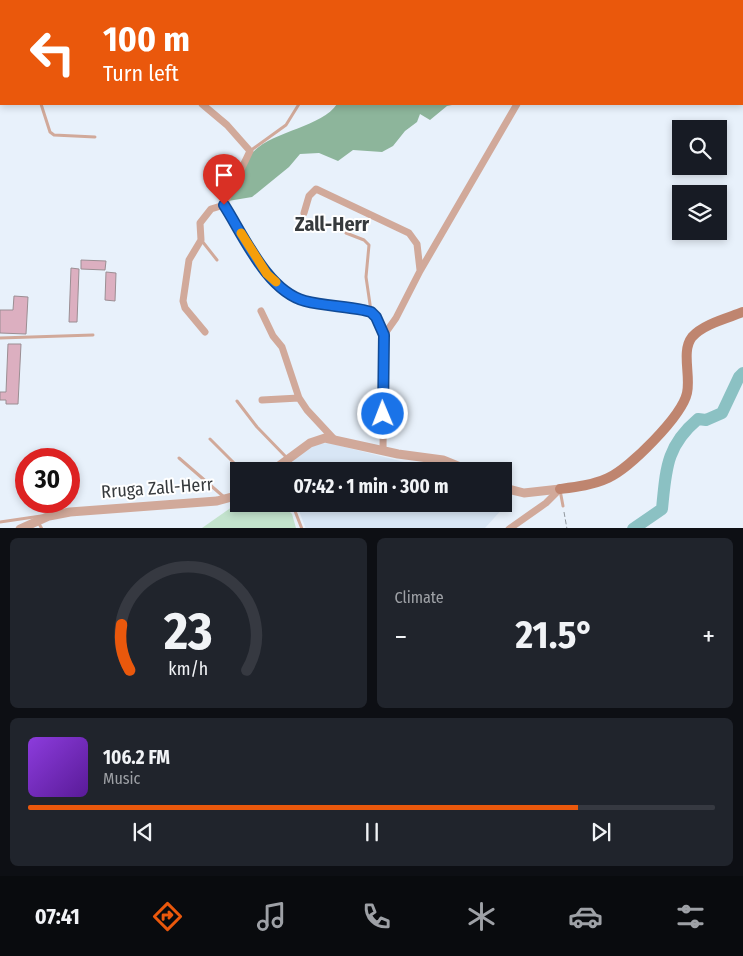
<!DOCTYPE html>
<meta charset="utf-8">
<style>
body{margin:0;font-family:"Fira Sans Condensed",sans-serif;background:#20242c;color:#f1f3f6;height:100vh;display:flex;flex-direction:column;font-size:19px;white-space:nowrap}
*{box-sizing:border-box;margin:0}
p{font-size:16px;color:#9ea1a6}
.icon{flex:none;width:28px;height:28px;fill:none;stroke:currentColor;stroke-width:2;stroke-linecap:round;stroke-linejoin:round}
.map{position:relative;height:528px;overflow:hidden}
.side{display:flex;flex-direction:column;gap:10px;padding:10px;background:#0d0f14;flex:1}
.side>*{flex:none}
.banner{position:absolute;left:0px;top:0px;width:744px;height:105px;box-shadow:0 2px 8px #0003;background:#ea580c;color:#fff;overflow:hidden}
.tools{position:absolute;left:672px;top:120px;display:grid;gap:10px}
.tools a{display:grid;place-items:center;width:55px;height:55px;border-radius:0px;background:#171b24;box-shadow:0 2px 8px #0003;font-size:25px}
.speed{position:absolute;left:15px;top:448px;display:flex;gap:10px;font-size:25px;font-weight:700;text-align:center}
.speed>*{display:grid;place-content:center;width:65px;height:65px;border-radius:50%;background:#171b24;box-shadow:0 2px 8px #0003;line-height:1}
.speed .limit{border:8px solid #d22;background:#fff;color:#111}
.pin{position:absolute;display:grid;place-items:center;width:42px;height:42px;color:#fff;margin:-51px -21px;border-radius:50% 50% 50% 0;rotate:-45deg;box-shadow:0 0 5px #0007}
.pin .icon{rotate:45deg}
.me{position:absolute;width:55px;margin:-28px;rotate:359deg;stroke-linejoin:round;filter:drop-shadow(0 0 4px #0008)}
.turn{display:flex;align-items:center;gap:18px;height:105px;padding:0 20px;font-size:22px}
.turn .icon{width:65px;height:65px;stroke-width:2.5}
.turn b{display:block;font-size:35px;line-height:42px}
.big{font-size:38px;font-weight:700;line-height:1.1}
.side .card{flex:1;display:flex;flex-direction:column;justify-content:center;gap:8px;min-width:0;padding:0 18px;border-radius:8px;background:#20242c}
.side .dial{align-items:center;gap:0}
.dial svg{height:130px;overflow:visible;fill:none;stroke:#363941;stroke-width:7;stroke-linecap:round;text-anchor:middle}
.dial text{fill:#f1f3f6;stroke:none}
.song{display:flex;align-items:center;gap:15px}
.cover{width:60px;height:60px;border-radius:8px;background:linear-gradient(135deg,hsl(270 70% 55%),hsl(270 70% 35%))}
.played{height:5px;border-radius:2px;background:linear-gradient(90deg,#ea580c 80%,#363941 80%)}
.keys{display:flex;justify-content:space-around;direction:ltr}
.heat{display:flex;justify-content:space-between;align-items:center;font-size:28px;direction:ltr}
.side .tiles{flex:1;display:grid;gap:10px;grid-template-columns:1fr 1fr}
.card:last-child{grid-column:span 2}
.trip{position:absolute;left:230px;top:462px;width:282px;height:50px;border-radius:0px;background:#171b24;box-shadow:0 2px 8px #0003;font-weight:700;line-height:50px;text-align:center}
.menu{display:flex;height:80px;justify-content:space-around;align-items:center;background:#090b0e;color:#9ea1a6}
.menu .icon{width:35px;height:35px}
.menu .active{color:#ea580c}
.menu b{font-size:22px;color:#f1f3f6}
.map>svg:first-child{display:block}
</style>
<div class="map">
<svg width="743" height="529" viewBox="0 0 743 529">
<rect width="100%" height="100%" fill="#e8f1fb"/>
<path fill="#d8e6f5" d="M329,443L416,465L434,464L456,471H281L313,444Z
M292,504H504V507L485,528L306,529L299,511Z"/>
<path fill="#c3e3cd" d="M239,502L282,504L292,514L296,528H202Z"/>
<path fill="#8db59b" d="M337,104H457L447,106L430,120L420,114L417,122L405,131L393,146L382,152L353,150L338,161L319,153L300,154L289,167L252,197L228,201C235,188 244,163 253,152C273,131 322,127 337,104Z"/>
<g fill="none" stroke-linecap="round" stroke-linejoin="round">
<path stroke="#8bc1c3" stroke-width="12" d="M633,529L662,509C666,469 666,446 698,419L706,420L722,413L739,377L743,373"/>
</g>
<path fill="#dcafc0" stroke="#9b8e93" d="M81,260L106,261L105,270L81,269Z
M71,268L79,269L77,322H69Z
M106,272L116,273L115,301L105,300Z
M14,296L28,297L26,334L0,333V310H13Z
M8,344H21L18,404H6V400H0V392H6Z"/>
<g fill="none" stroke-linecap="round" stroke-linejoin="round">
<path stroke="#90979d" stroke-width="1" stroke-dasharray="5 2.5" stroke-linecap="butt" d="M0,89H1
M564,512L567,529"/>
<path stroke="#d1a99a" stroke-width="3" d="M41,104L50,132L54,135L95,137
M250,151L286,125L299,104
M346,233L364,240L369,245L366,277L371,311
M202,241L217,260
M0,338L93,335
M237,401L257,427L288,459
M210,439L242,471
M179,458L224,497
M560,490L563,506
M289,504L295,511L302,529
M0,522L41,516
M38,522L42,529"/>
<path stroke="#d1a99a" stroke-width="7" d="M283,0L284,1
M516,0L517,1
M81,1L82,0
M679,1L680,0
M202,104L227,125L250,151L224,205
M304,213L309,196L316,189L409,233L417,244L420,270
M261,311L273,336L282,347L299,398L307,410L333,438
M205,332L185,308L183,301L189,260L201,240L200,223L211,209L224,205C244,235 267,291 305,301C327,307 349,306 371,312L376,317L384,335
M262,400L299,398
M383,451L384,335L396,318L420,271L517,104
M509,529L546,503L560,489"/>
<path stroke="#d1a99a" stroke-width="9" d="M272,471L310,443L325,438L398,454L443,460L470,471
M504,488L524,493L560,489
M20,529L49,516L70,512L217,501L239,495"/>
<path stroke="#bf856f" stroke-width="10" d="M560,489C576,487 593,485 608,478C630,468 682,416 687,393C691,376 681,351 692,337C703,324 728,318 743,312"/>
</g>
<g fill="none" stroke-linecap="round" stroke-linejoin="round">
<g stroke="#114b97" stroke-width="12">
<path id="route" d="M224,205C244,236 267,291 305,301C324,306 344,306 363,310L371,312L376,317L384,335L383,414"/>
</g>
<use href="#route" stroke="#1a73e8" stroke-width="9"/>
<path stroke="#f59e0b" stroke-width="9" d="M241,233L267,274L276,282"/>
</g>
<g text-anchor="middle" stroke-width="4" stroke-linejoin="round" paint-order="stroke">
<g font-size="18" fill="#363a3d" stroke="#fff">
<text transform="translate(157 488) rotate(-4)" y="6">Rruga Zall-Herr</text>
</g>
<g font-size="20" font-weight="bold" fill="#363a3d" stroke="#fff">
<text x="332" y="231">Zall-Herr</text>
</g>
</g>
</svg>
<div class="tools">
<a><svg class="icon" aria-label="search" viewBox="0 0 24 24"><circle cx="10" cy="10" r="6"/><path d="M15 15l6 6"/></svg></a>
<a><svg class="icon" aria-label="layers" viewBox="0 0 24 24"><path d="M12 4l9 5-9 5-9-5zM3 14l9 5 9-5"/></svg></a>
</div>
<div class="speed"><div class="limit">30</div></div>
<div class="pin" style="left:224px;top:205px;background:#d93025"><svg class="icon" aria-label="arrive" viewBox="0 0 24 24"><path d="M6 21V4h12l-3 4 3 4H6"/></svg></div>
<svg class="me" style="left:383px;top:414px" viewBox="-20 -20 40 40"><circle r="17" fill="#1a73e8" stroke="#fff" stroke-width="3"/><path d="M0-11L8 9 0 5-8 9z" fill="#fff"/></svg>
<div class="trip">07:42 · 1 min · 300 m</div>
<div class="banner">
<div class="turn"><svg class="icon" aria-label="left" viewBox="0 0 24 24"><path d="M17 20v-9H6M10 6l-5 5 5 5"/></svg><div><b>100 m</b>Turn left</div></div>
</div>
</div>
<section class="side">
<div class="tiles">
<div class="card dial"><svg viewBox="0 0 100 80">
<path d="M14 69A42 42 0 1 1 86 69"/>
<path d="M14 69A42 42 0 0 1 9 41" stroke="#ea580c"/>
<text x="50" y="56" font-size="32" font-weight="700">23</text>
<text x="50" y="72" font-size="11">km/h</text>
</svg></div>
<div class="card"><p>Climate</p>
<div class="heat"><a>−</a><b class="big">21.5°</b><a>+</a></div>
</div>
<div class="card">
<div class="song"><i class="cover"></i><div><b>106.2 FM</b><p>Music</p></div></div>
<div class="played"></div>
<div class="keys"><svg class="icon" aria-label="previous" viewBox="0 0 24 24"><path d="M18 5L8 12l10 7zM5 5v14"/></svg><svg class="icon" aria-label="pause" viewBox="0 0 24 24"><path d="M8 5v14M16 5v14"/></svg><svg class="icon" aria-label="next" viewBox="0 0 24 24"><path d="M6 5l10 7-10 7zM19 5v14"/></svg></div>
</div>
</div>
</section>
<nav class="menu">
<b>07:41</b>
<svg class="icon active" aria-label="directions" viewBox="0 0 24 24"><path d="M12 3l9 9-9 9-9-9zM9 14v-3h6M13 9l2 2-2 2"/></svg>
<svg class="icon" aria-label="music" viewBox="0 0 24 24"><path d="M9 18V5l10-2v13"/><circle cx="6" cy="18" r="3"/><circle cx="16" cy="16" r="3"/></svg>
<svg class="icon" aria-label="phone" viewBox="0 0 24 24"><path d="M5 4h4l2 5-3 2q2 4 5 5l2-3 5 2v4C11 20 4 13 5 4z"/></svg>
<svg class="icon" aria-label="climate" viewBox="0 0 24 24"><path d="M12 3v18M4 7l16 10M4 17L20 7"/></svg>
<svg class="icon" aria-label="car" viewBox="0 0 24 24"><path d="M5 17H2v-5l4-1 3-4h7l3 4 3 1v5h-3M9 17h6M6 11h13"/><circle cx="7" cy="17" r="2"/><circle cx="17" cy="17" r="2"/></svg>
<svg class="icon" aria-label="filters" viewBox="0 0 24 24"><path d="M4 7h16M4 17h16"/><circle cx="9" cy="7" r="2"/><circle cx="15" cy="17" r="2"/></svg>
</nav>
